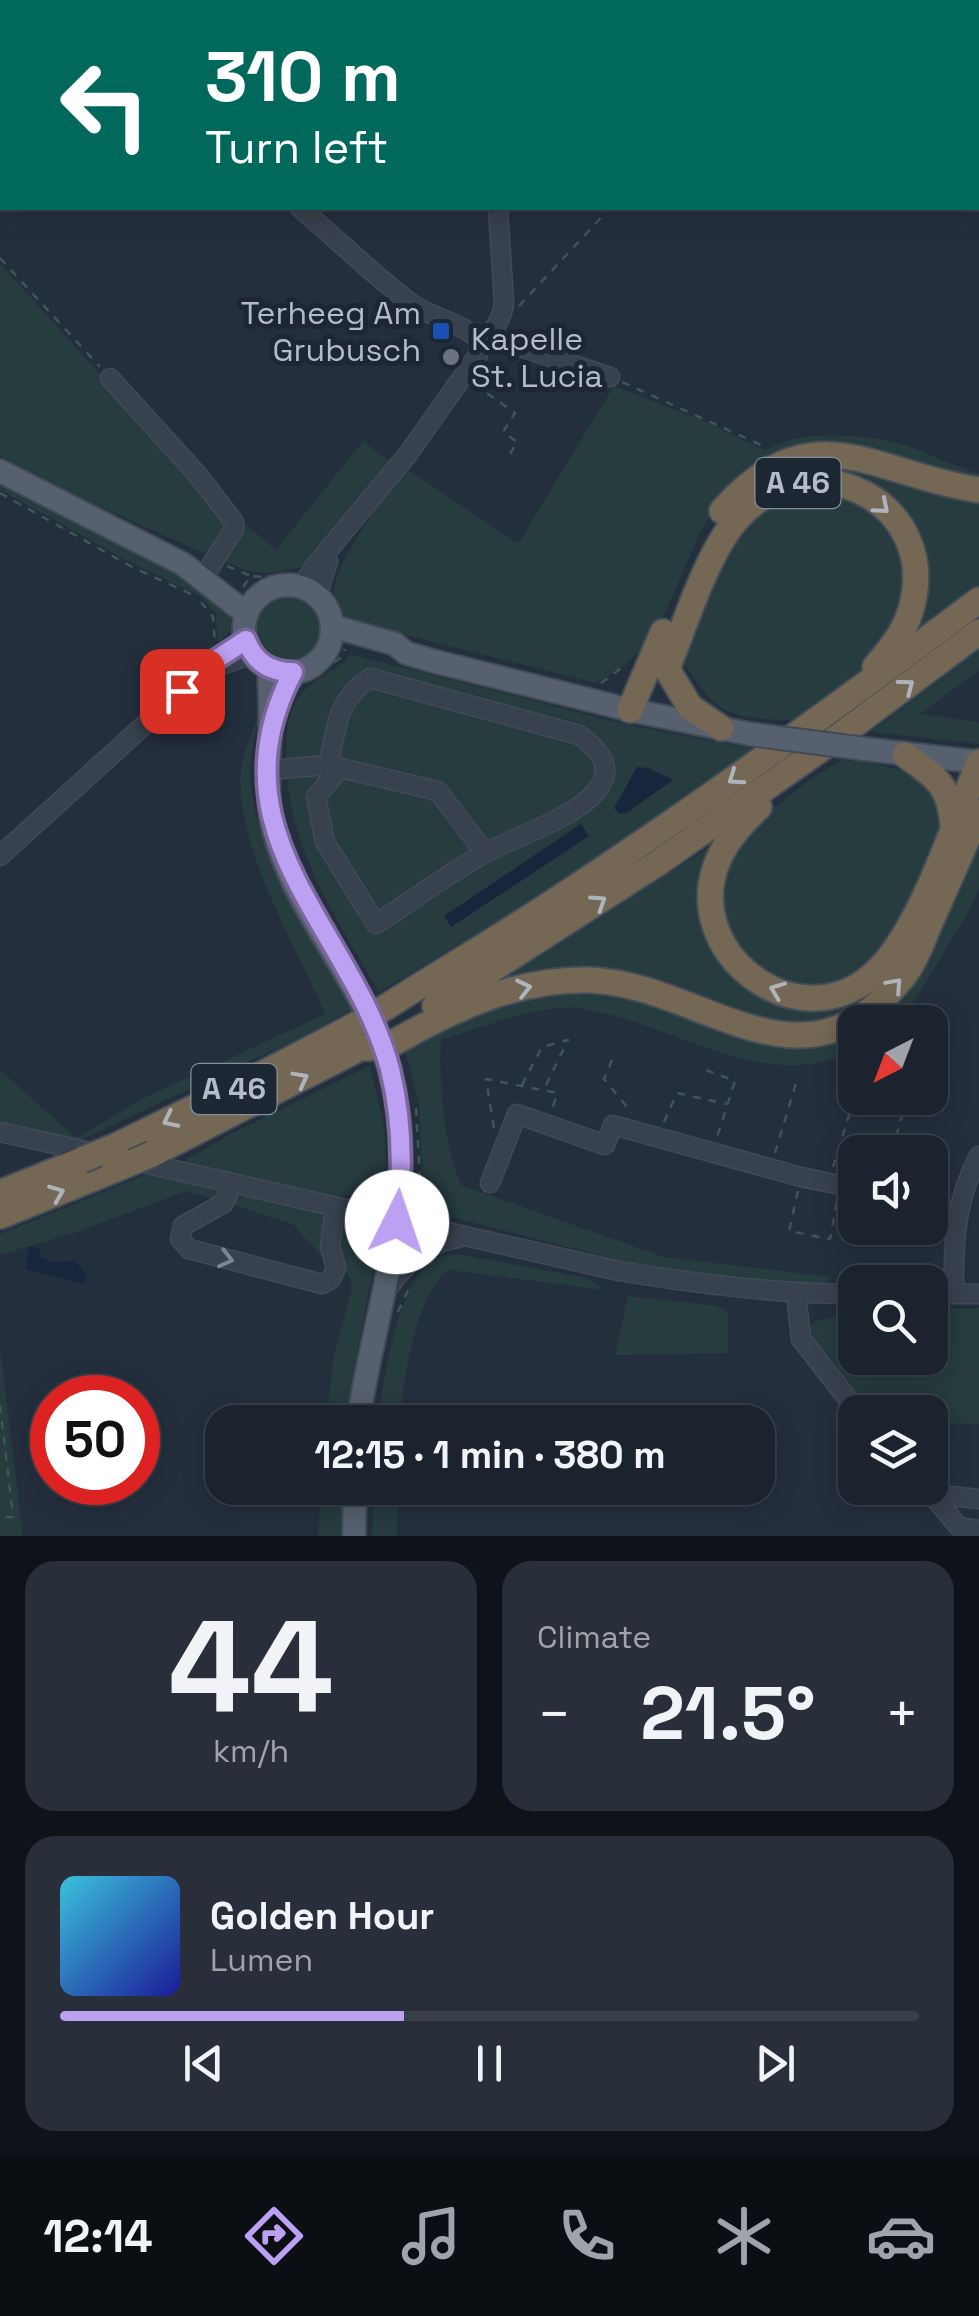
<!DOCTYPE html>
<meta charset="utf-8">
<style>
body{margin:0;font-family:"Space Grotesk",sans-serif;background:#282f3a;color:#f1f3f6;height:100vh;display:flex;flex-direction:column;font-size:38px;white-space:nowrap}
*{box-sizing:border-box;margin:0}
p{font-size:32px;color:#a0a4aa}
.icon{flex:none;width:55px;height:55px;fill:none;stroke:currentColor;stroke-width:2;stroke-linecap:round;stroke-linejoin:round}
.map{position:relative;height:1536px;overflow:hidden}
.drawer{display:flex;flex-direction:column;gap:25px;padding:25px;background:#0f1319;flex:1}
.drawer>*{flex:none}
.banner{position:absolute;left:0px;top:0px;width:980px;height:210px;box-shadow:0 5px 25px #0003,0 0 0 2px #39404a;background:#00695c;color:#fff;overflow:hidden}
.needle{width:65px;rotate:222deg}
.buttons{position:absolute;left:838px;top:1005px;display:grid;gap:20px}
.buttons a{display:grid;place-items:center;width:110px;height:110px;border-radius:20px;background:#1b232e;box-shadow:0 5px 25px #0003,0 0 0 2px #39404a;font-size:50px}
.speed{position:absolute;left:30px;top:1375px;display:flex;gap:20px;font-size:50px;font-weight:700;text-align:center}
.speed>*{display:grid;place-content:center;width:130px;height:130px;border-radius:50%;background:#1b232e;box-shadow:0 5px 25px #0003,0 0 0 2px #39404a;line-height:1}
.speed .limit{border:15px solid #d22;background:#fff;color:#111}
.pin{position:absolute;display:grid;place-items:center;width:85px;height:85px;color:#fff;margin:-42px;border-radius:20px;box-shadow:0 5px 15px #0006}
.me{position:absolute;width:110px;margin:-55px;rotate:4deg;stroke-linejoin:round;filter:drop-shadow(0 0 8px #0008)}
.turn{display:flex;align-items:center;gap:35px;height:210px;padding:0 40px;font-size:45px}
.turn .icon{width:130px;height:130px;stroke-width:2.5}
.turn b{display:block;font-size:70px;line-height:85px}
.big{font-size:75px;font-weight:800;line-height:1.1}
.drawer .card{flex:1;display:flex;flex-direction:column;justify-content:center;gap:15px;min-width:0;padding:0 35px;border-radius:30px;background:#282f3a}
.drawer .dial{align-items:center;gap:0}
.dial b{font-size:130px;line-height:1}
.song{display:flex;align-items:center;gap:30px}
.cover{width:120px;height:120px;border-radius:15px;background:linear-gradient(135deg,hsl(190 70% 55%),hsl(240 70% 35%))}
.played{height:10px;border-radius:5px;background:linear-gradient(90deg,#bca0f2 40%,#39404a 40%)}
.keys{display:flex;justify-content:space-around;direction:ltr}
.heat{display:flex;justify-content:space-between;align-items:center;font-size:55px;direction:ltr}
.drawer .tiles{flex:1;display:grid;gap:25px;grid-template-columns:1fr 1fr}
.card:last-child{grid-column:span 2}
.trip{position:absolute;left:205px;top:1405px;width:570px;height:100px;border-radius:30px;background:#1b232e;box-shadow:0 5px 25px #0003,0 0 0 2px #39404a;font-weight:800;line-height:100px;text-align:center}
.menu{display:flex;height:160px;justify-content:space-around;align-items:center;background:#0b0e12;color:#a0a4aa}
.menu .icon{width:70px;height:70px}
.menu .current{color:#bca0f2}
.menu b{font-size:45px;color:#f1f3f6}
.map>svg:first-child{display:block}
</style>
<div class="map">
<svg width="979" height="1536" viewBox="0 0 979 1536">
<rect width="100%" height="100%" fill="#242f3e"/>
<path fill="#263c3f" d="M0,263L217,504L229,525L211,556L86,501L0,456Z
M614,386L711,424L765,451C796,428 868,434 904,445C930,453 953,467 979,473V481L858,449L717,504L699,535L654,638L621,668L596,683L382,629L344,615C340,609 335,601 334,594C332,566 388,490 406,468L518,544Z
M363,441L394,465L307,566C266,574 260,579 220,559L238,518L276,550Z
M829,459L979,500V587L902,644L914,620L895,513L805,478L745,494Z
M0,479L172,567L228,607L232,629L218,643L216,614L200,596L124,559L0,490Z
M821,487L877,510L906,555L903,620L864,669L796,721C768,718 730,721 710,699C698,686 693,671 678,661L736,534L766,504Z
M254 629a34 34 0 1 1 68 0a34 34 0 1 1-68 0Z
M979,650V670L920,714L979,722V744L871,732Z
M350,654L628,725L757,749L519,909L379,992C340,923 293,857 287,776L328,775L286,760C286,701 296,691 345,662Z
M260,710C254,736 249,760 251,786C257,856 318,948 352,1009L297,1039L78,1141L0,1126V1070L76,1138L146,1097L325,1014C296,945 233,843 241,769C243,750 255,729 260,710Z
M842,760L874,763L929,779L948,823L888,952L839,986L784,989L742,961L717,910L724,859L757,821L815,776Z
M979,829V889L966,916L908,1011L892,1022H863Z
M724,838L704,898L772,1000L881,977L869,1004L805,1030L655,987L483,993Z
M560,992L630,996L756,1042L794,1044L855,1027V1048C770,1101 663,1016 575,1008C538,1005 477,1029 441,1040C439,1090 443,1139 461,1185L664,1257L832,1277L824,1286L736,1282L646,1267L444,1215L423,1195L419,1102L404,1048L510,1001Z
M370,1066L384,1126L387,1191L341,1196L175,1166L229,1135Z
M155,1171L218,1188L217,1200L187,1191L76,1232L0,1255V1234Z
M247,1194L321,1213L326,1224V1262L293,1224L231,1204Z
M337,1225L362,1234L378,1246L354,1368L348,1422H327L333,1359L352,1289C347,1258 331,1262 337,1225Z
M456,1254L588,1278L604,1290L449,1270C415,1293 403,1383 400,1422H379C381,1385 399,1280 433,1259C439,1256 449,1255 456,1254Z
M628,1296L718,1306L728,1312V1353L615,1355Z
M979,1308V1424L930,1423V1412H874L824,1356L807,1329C819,1315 838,1318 855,1317V1358H930V1309Z
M0,1349L23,1536H0Z
M321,1488H342V1536H318Z
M375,1488H397V1536H372Z"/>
<path fill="#17263c" d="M637,767L648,768L673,780L626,813L620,814L614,808Z
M581,824L589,836L451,927L444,916Z
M29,1246L39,1248L40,1257L51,1262L75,1261L87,1276L86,1282L82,1284L26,1269Z"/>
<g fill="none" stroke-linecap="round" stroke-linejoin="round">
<g stroke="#414a57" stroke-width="21">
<path id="minor" d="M514,2L515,0
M0,79L2,80
M300,208C337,239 373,275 412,304C432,318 465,324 480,341
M488,336L610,377
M110,378L197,474L234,522V529L207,572
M301,587L315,566L408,454L478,355L480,341C494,332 502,319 504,303L498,208
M317,596L328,561
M222,665L252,654
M370,678L579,735C596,747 614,764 600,786C581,816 519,835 487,852C449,873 413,900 376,924L325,842L316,797L335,774L328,765C337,728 336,700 370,678Z
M268,770L328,765L438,791L485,853
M0,856L207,668L245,640
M0,1132L99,1154
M135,1161L619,1271C697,1284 775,1294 855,1294
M490,1183L517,1114L605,1145L613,1125L801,1177L855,1188
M233,1184L224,1203L183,1226L180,1239L189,1249L322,1284L331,1279L336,1268L330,1246L335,1208
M385,1292C405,1265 423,1244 458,1238
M796,1294L801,1339L858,1412
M930,1294H979
M954,1294C953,1245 955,1200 979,1156
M926,1488L959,1527L979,1530
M936,1498L951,1496L979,1499"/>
</g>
<g stroke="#414a57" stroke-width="26">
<path id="major" d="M0,471L183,564L247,614
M244 629a44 44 0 1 1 88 0a44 44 0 1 1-88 0Z
M332,626L395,644L406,653L433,661L630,710L750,734
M269,668C269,686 271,704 270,722C270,757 265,794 273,828C293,911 365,983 389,1068C423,1187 375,1306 358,1422
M865,749L979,762
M354,1536L355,1488"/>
</g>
<g stroke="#434c59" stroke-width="29">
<path id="highway" d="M722,511C812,408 875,475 979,490
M630,710L663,632
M721,728L690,707L667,669C685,625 707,552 738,518C811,437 942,502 911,609C905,632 890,649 875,667
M905,755C937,778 949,784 953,825
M759,807C744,821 730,836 721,854C673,949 799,1046 876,972C921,930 955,821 979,762
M435,1006L658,863L835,739L979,632
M386,1007C444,970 504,935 561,897C704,803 842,703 979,600
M402,1038C459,1006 522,978 589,980C704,984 801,1104 903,977C917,959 924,936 933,916C949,881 964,846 979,812
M116,1146L253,1079L350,1028
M152,1154L360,1048
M0,1193L82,1160
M0,1216L114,1170"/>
</g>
<path stroke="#3f5557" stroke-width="2.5" stroke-dasharray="8 8" stroke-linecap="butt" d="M320,0L325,2
M649,0L654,2
M10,2V0
M120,2L121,0
M168,2L170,0
M799,2L801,0
M0,258L100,367
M519,306L610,208
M622,382L761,445
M474,384L515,413L503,432L517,442L510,454
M0,493L132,567L191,594
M227,566L251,576
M243,587L251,576L275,578L288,575
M201,602L213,617L215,644
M601,683L627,664
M289,705L297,688L342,657L345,649
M612,1060L604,1079L632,1113
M706,1070L735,1081L717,1137
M522,1085L542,1047L568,1040L545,1087
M416,1108L421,1197L425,1203L420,1211
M664,1122L677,1093L726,1104
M494,1128L486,1079L557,1093L552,1111
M892,1152L907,1098
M775,1153L797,1080
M836,1162L855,1163
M833,1167L855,1096
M798,1191L789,1231L830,1239L837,1201
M362,1230L376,1240
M398,1312L409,1288
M0,1405L13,1517H0"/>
<use href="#minor" stroke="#38414e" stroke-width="18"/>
<use href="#major" stroke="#56606e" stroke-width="22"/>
<use href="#highway" stroke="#746855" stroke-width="25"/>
<g stroke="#414a57" stroke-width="26" stroke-linecap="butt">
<path id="major-bridge" d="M750,734L865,749"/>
</g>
<g stroke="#434c59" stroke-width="29" stroke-linecap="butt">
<path id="highway-bridge" d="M350,1028L386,1007
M360,1048L386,1047L402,1038
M82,1160L116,1146
M114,1170L152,1154"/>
</g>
<use href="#major-bridge" stroke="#56606e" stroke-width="22"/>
<use href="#highway-bridge" stroke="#746855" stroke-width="25"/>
</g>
<defs><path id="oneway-chevron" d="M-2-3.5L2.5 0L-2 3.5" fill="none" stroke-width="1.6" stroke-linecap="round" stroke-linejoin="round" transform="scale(2.5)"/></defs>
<g stroke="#aeb4bd">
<use href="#oneway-chevron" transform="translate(882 507) rotate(41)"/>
<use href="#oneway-chevron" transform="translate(907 686) rotate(-37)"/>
<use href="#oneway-chevron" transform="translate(735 778) rotate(145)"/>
<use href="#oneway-chevron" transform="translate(599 902) rotate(-33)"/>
<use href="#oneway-chevron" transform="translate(895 985) rotate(-48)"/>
<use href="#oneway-chevron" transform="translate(524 988) rotate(-13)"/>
<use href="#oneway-chevron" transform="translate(777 990) rotate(-159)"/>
<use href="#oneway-chevron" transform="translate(301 1079) rotate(-28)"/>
<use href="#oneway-chevron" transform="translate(170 1120) rotate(154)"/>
<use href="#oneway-chevron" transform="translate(57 1193) rotate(-22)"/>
</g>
<use stroke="#7c8592" href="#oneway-chevron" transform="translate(226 1259) rotate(14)"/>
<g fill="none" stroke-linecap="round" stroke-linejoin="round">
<g stroke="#7a689d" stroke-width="25">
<path id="route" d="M182,691L214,661L246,640C254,662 270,672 293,672C208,835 352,927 390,1069C402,1118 403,1173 397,1222"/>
</g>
<use href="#route" stroke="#bca0f2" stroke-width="18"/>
</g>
<rect fill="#1a4fb4" stroke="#1d2633" stroke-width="4" x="431" y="321" width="20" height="20" rx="5"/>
<circle fill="#6b7280" stroke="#1d2633" stroke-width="4" cx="451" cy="357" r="10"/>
<g text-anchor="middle" stroke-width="10" stroke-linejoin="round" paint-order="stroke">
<g fill="#1d2633" stroke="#878f9c" stroke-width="2.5">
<rect x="755.5" y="458" width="85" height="50" rx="8"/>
<rect x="191.5" y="1064" width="85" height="50" rx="8"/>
</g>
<g font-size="30" font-weight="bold" fill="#b4bcc9">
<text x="798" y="493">A 46</text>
<text x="234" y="1099">A 46</text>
</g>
<g font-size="32" fill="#b4bcc9" stroke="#1d2633" text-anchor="end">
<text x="421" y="324">Terheeg Am<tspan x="421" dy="37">Grubusch</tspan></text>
<text x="471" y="350" text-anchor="start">Kapelle<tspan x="471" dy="37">St. Lucia</tspan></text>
</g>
</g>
</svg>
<div class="buttons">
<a><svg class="needle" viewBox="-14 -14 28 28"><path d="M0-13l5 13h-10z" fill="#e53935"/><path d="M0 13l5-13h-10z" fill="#a0a4aa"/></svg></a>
<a><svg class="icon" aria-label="sound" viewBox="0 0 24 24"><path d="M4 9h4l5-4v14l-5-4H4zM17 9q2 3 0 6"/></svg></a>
<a><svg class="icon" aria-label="search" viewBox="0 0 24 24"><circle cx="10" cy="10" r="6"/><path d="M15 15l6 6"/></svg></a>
<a><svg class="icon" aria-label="layers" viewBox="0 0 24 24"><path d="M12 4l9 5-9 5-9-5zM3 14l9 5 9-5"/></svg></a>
</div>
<div class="speed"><div class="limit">50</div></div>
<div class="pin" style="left:182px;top:691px;background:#d93025"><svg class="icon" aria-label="arrive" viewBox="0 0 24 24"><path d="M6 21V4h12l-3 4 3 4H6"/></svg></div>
<svg class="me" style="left:397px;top:1222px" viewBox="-20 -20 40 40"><circle r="19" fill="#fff"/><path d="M0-13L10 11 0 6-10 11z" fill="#bca0f2"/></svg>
<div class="trip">12:15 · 1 min · 380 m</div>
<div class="banner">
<div class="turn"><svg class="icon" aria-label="left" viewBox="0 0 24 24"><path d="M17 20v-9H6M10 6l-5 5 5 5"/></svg><div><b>310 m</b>Turn left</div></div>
</div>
</div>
<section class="drawer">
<div class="tiles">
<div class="card dial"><b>44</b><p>km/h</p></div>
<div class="card"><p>Climate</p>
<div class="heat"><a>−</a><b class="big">21.5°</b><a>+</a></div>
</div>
<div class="card">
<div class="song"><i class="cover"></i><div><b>Golden Hour</b><p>Lumen</p></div></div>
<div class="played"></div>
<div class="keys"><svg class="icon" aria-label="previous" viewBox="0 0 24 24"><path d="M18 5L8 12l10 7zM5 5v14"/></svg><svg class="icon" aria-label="pause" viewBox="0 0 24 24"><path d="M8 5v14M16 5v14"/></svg><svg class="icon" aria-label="next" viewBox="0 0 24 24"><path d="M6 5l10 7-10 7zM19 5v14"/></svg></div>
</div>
</div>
</section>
<nav class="menu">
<b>12:14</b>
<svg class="icon current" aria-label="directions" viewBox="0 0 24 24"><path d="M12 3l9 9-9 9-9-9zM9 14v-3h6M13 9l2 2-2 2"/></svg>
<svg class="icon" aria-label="music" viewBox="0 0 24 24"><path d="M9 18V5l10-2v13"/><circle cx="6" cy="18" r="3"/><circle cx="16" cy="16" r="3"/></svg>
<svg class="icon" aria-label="phone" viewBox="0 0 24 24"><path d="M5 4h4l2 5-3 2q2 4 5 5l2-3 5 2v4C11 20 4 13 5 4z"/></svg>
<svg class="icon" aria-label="climate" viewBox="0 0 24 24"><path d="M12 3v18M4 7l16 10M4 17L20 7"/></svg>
<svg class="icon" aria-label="car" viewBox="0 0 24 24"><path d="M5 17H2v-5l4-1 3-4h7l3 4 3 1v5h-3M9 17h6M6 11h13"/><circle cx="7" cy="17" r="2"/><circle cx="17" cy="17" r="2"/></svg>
</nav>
